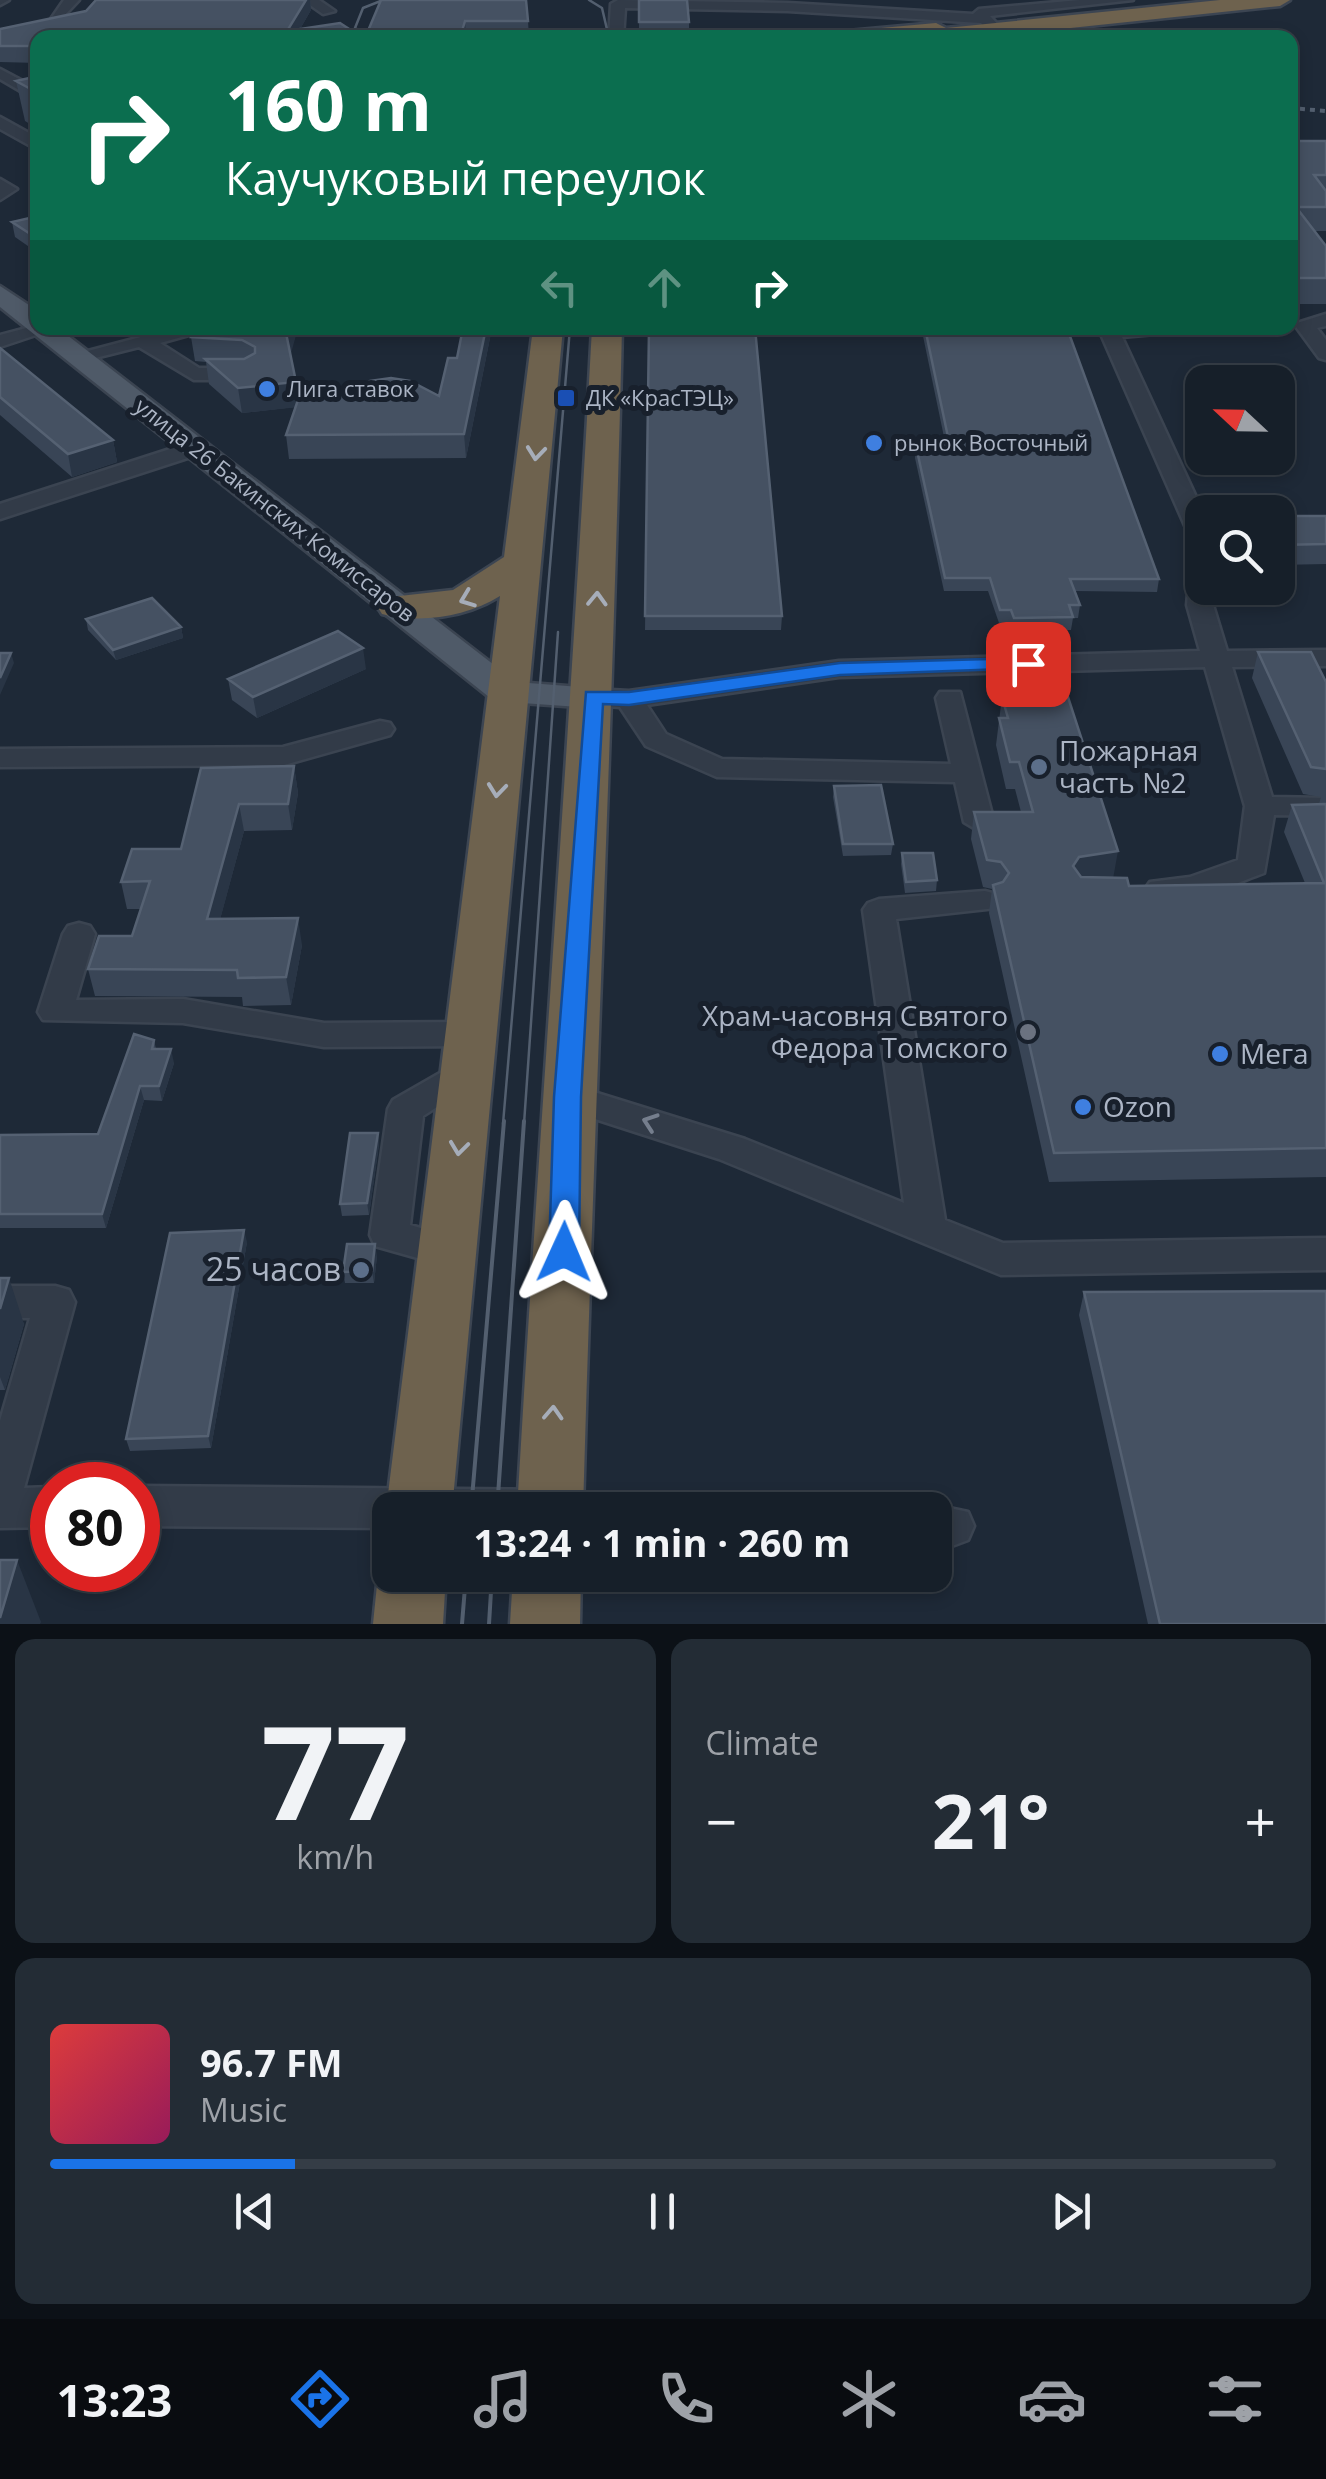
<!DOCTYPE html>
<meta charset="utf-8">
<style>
body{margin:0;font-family:"Open Sans",sans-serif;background:#232c35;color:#f1f3f6;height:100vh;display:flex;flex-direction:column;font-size:38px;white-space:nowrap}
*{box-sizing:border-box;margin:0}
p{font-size:32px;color:#9ea2a8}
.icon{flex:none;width:55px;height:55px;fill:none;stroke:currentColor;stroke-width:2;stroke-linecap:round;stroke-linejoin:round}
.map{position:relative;height:1624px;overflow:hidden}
.sheet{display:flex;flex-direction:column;gap:15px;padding:15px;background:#0c1117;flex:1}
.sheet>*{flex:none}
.guide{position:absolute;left:30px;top:30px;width:1268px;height:305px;border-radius:20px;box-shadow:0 5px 15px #0003,0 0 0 2px #353d46;background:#0b6e4f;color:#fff;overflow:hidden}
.needle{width:65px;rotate:292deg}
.tools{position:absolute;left:1185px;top:365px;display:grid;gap:20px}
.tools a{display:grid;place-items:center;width:110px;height:110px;border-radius:20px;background:#161f29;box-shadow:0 5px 15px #0003,0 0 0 2px #353d46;font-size:50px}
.speed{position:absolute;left:30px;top:1462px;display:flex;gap:20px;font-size:50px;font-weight:700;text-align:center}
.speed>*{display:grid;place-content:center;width:130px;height:130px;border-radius:50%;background:#161f29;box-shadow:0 5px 15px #0003,0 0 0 2px #353d46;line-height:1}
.speed .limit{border:15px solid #d22;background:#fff;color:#111}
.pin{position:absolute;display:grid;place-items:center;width:85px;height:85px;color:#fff;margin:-42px;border-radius:20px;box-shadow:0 5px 15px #0006}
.me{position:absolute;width:110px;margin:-55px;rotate:1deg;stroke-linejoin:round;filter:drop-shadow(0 0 8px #0008)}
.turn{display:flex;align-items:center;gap:35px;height:210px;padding:0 30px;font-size:45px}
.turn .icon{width:130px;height:130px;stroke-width:2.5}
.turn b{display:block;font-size:70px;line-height:85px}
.lanes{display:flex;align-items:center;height:95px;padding:0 30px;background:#0003;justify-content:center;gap:50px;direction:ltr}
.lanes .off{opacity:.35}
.big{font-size:75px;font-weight:700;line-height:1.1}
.sheet .tile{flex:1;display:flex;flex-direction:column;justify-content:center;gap:15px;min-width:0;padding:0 35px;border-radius:20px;background:#232c35}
.sheet .dial{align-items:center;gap:0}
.dial b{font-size:130px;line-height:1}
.song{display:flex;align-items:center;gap:30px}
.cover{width:120px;height:120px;border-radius:15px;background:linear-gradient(135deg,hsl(0 70% 55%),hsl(330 70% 35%))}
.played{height:10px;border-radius:5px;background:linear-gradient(90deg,#1a73e8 20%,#353d46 20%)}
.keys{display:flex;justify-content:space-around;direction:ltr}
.heat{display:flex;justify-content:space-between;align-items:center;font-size:55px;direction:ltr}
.sheet .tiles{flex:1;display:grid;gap:15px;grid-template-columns:1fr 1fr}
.tile:last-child{grid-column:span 2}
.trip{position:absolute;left:372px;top:1492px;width:580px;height:100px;border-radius:20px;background:#161f29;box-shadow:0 5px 15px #0003,0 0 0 2px #353d46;font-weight:700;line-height:100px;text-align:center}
.dock{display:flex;height:160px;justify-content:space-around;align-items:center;background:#090c10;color:#9ea2a8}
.dock .icon{width:70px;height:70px}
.dock .active{color:#1a73e8}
.dock b{font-size:45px;color:#f1f3f6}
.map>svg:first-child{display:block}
</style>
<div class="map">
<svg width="1326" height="1624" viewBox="0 0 1326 1624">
<rect width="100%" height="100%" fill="#1e2937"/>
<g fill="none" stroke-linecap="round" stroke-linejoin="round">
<g stroke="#3b4451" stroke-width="5">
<path id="minor" d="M0,0H9L0,5Z
M64,0H79L61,19H51Z
M303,0H319L335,11L323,14Z
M1080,0H1133L990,16L1010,38H995L981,23L788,11L625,8L623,38H609L611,4L618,0L788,3L973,14L979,9Z
M0,69L34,87L37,90L24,93L0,79Z
M0,117L38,138V150L0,129Z
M0,179L17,189L0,200Z
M1326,314V326L1317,328L1326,340V360L1319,358L1294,324Z
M38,325L54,329L0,347V335Z
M175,328H214L160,343L199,368H246L257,374L246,380H194L139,347L79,362L69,356Z
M1103,328H1165L1155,334L1122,337L1203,512L1202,544L1190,537L1100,332Z
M198,440L209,447L206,452L0,519V504Z
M1202,576V588H1214L1213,605L1227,651L1326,650V666L1232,667L1272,797L1326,798V816L1274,815L1264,873C1228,886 1188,907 1150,896L1145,889L1150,882L1190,877L1238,860L1245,806L1205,667L839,677L647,705L666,734L722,759L951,764L936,698L940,692H960L994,822L979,831L964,822L955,782L717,777L646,746L620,707L593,705L579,697L593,689L629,691L839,661L1200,651L1187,605L1189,584Z
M380,721L390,723L394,729L390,735L284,765L0,767V749L283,747Z
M985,891L996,894L1001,901L996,908L896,919L945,1220L1003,1243L1326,1238V1270L1001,1275L719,1159L555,1106L550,1097L555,1088L568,1084L745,1139L904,1203L863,910L868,903L879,899Z
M79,923L90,926L95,934L76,1000L183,999L324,1023L472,1022L484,1025L489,1034L484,1043L472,1046L324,1047L183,1023L43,1020L38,1012L63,934L68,926Z
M468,1057L480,1061L486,1070L480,1079L423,1116L410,1225L460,1239L465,1250L460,1261L446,1266L375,1246L370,1235L388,1109L393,1100Z
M0,1286H55L69,1290L75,1302L24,1488L52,1487V1527L0,1528V1421L30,1318H0Z
M138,1486L573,1490L589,1496L595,1510H390V1528L138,1526Z
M935,1505L968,1512L974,1526L968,1540L952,1546L935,1545V1510H921Z"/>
</g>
<g stroke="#3b4451" stroke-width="5">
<path id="major" d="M0,286L38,311V328H58L516,682L606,689L611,697L606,705L593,708L494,701L0,307Z"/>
</g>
<g stroke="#3c4552" stroke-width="5">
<path id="highway" d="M1220,0H1290L1280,6L975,38H827L837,32L936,23L946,28Z
M533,328H563L452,1510H390V1519L386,1510L500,596C466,617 420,624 382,614L377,606L382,598L453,590L504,557Z
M592,328H622C613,722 594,1116 583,1510H517C540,1116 571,722 592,328Z
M388,1552L390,1575H446L443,1624H373L378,1575Z
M513,1575H581L580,1624H510Z"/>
</g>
<use href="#minor" fill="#323b48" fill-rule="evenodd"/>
<use href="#major" fill="#4f5a68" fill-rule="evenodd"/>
<use href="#highway" fill="#6e624e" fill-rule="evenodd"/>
<path stroke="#535f6f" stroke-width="2.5" d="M589,0L602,8L609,38
M374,38L355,28L363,8L383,0
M503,1124L570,328
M524,1124L558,632"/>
<path stroke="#535f6f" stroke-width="4" d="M471,1510L504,1121
M497,1510L524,1121
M462,1624L466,1575
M489,1624L492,1575"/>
<path stroke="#535f6f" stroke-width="4" stroke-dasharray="5 5" stroke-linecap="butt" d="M1290,108L1326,111"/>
</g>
<path fill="#394556" d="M96,0H310L311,10L300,29L363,38H38V63L0,62V29L86,11Z
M381,0L528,21L529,37L365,38Z
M639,0L689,22V36H639Z
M38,76V129L25,121L16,81Z
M1290,141H1326V231H1315L1326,246V304H1290Z
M38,216V253L15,237L12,222Z
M195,328H298L290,353L298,399L439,396L457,358L463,328H492L466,458L289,459L286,435L295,407L242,413L209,384L206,362L195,361L191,337Z
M649,328L782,616L781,630H645Z
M924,328L1159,579L1157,592L1075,591L1080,605L1078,618H1073L1071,630L1012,631L1010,622L999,623L988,591H944L915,458L916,446H930L931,437H944L923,336Z
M0,348L113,440L117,462L72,477L0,415Z
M1278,516H1326V564L1278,565Z
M86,619L181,627L183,638L116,660L88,630Z
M1258,652L1326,682V1177L1049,1182L989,913L992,889L983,887L971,839L974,812H1021L1015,789H1006L996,745L1002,697L1113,877L1129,886L1305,883L1284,832L1292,805L1319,804L1321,797L1303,794L1252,678Z
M366,669L257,718L232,700L228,679Z
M294,766L298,793L292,830L244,831L220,919L302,945L291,1005L243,1006L242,997L95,996L88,969L132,936L141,909H127L121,882L181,849L201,768Z
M834,786L893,844L891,855L843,856L833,797Z
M902,853L937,880L936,891L905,893L901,864Z
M154,1040L156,1049L174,1063L162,1101L144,1100L106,1228H0V1135L98,1134Z
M378,1133L379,1144L369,1215L342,1216L340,1204Z
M247,1242L211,1448L130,1451L126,1439Z
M377,1256L374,1283H345L343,1272Z
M0,1278L24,1324L5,1390H0Z
M1084,1292L1326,1624H1148L1079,1315Z"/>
<path fill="#293545" d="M305,0H310L311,10L295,38L287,31Z
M465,21L466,37L460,38Z
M288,328H298L290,357L286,333Z
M486,328H492L466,458L464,434Z
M296,382L299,407L242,413L238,388Z
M113,440L117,462L72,477L68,454Z
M181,627L183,638L116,660L113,650Z
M363,648L366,669L257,718L253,697Z
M11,653L14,663L0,695V678Z
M294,766L298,793L292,830L288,804Z
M239,804L244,831L213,946L207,919Z
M1118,851L1113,879L1074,885L1073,866L1079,857Z
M298,918L302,945L291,1005L286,977Z
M171,1049L174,1063L162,1101L159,1086Z
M140,1086L144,1100L106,1228L102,1214Z
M378,1133L379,1144L369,1215L367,1203Z
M244,1230L247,1242L211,1448L208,1436Z
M375,1244L377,1256L374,1283L372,1271Z
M9,1278L24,1324L5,1390L0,1377V1309Z
M17,1560L41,1622L40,1624H0V1618Z"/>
<path fill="#455162" stroke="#556172" stroke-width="2.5" d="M96,0H306L287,31L340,23L363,38H38V46H0V29L86,11Z
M381,0H526L528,21H465L460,38H365Z
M639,0H687L689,22H639Z
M38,76V93L16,81Z
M1290,141H1326V175H1314L1326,191V207H1296L1326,246V278H1290Z
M38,216V239L12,222Z
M195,328H288L286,333L296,382L238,388L205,359H244L255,353V347L242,340L191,337Z
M463,328H486L464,434L286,435L300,394H351L370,381L391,378L410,381L439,396L448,358H457Z
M649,328H755L782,616H645Z
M925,328H1067L1159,579H1070L1080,605H1069L1073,617L1014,618L1011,610H1000L990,578H945L916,446H933L931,437H948Z
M0,348L113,440L68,454L0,397Z
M1278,516H1326V544L1278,545Z
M152,598L181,627L113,650L86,619Z
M338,631L363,648L253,697L228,679Z
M1258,652H1311L1326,682V769L1311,767Z
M0,653H11L0,678Z
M1002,697H1068L1118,851L1079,857L1073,866L1081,877L1127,878L1129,886L1324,883L1292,805L1326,804V1148L1054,1153L993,885L1003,882L1009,873L1001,862L987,860L974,812H1033L1019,762H1010L999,718H1008Z
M294,766L288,804H239L207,919L298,918L286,977L238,978L237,970L88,969L99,936H132L150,881L121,882L132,849H181L201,768Z
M881,785L893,844H843L834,786Z
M902,853H933L937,880L906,882Z
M134,1034L154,1040L152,1049H171L159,1086H140L102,1214H0V1135L98,1134Z
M350,1133H378L367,1203L340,1204Z
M244,1230L208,1436L126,1439L170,1233Z
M347,1244H375L372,1271L343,1272Z
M0,1278H9L0,1309Z
M1326,1291V1624H1160L1084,1292Z
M0,1560H17L0,1618Z"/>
<defs><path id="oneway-chevron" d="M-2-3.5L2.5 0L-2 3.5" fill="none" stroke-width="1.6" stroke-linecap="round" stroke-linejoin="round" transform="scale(2.5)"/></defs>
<g stroke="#a6adb9">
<use href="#oneway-chevron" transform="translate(536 453) rotate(96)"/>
<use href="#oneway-chevron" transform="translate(467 599) rotate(159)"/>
<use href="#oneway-chevron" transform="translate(597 599) rotate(-88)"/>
<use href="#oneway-chevron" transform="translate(497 790) rotate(96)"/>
<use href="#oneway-chevron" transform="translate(459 1148) rotate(97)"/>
<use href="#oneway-chevron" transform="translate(553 1413) rotate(-87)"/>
</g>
<use stroke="#757e8d" href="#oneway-chevron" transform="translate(650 1122) rotate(-161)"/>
<path fill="#1a73e8" stroke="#114b97" stroke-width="2.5" d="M1028,658L1035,660V668L840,675L629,705L603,704L581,1097L579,1252L574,1260H553L549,1252L554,1097L586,692H629L840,663Z"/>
<g fill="#3f7fe0" stroke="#18202c" stroke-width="4">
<circle cx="267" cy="389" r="10"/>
<circle cx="874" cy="443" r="10"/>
<circle cx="1220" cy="1054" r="10"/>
<circle cx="1083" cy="1107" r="10"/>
</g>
<rect fill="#1a4fb4" stroke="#18202c" stroke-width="4" x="556" y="388" width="20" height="20" rx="5"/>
<g fill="#5c6f8a" stroke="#18202c" stroke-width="4">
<circle cx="1039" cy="767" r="10"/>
<circle cx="361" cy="1270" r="10"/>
</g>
<circle fill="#6b7280" stroke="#18202c" stroke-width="4" cx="1028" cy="1032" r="10"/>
<g text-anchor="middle" stroke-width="10" stroke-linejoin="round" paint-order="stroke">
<g font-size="22" fill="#acb5c5" stroke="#18202c" text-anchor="start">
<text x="287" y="397">Лига ставок</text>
<text x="586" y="406">ДК «КрасТЭЦ»</text>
<text x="894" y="451">рынок Восточный</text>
</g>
<g font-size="22" fill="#acb5c5" stroke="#18202c">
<text transform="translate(275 510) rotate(38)" y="8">улица 26 Бакинских Комиссаров</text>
</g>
<g font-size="28" fill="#acb5c5" stroke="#18202c" text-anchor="start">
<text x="1059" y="761">Пожарная<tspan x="1059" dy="32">часть №2</tspan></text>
<text x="1008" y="1026" text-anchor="end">Храм-часовня Святого<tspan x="1008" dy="32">Федора Томского</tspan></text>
<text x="1240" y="1064">Мега</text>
<text x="1103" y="1117">Ozon</text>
</g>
<g font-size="32" fill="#acb5c5" stroke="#18202c" text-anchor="end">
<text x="341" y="1281">25 часов</text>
</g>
</g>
</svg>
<div class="tools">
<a><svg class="needle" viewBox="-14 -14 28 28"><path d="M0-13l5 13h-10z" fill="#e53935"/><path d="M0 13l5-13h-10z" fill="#9ea2a8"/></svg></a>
<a><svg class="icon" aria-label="search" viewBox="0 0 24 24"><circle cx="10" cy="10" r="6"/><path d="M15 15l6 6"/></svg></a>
</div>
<div class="speed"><div class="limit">80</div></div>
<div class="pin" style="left:1028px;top:664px;background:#d93025"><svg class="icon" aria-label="arrive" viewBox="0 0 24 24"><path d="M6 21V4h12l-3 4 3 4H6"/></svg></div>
<svg class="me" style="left:564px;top:1252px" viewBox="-20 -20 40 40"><path d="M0-17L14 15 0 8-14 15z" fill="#1a73e8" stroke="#fff" stroke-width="4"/></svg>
<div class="trip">13:24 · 1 min · 260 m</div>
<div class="guide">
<div class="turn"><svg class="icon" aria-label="right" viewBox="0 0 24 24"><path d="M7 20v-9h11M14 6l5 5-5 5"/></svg><div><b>160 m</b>Каучуковый переулок</div></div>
<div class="lanes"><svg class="icon off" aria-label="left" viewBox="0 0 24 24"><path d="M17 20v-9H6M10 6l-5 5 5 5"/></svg><svg class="icon off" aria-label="ahead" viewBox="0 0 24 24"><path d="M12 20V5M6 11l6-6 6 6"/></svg><svg class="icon" aria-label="right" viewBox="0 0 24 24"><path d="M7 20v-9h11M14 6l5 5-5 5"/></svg></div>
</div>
</div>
<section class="sheet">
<div class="tiles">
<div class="tile dial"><b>77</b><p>km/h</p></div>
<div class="tile"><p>Climate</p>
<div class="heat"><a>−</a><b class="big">21°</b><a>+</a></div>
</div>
<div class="tile">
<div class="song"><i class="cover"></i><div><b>96.7 FM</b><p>Music</p></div></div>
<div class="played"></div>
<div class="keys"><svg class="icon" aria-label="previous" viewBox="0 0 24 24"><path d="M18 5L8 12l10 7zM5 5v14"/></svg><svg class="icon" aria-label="pause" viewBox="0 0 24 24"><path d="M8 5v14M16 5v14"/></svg><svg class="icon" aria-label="next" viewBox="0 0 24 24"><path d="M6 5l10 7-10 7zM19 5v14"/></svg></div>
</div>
</div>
</section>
<nav class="dock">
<b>13:23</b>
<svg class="icon active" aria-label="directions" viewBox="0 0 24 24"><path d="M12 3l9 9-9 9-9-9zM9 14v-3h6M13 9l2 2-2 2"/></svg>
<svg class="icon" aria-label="music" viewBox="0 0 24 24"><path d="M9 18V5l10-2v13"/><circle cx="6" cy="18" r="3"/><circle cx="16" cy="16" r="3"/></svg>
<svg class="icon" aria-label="phone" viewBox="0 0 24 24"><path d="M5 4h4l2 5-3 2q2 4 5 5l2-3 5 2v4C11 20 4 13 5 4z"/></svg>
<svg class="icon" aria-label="climate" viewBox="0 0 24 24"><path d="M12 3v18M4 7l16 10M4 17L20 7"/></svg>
<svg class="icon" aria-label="car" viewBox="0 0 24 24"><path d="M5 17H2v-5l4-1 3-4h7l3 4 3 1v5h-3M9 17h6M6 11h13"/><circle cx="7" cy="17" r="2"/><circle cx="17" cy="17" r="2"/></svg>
<svg class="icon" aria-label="filters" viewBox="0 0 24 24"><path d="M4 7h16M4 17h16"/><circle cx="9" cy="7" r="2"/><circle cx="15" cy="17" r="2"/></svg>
</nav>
